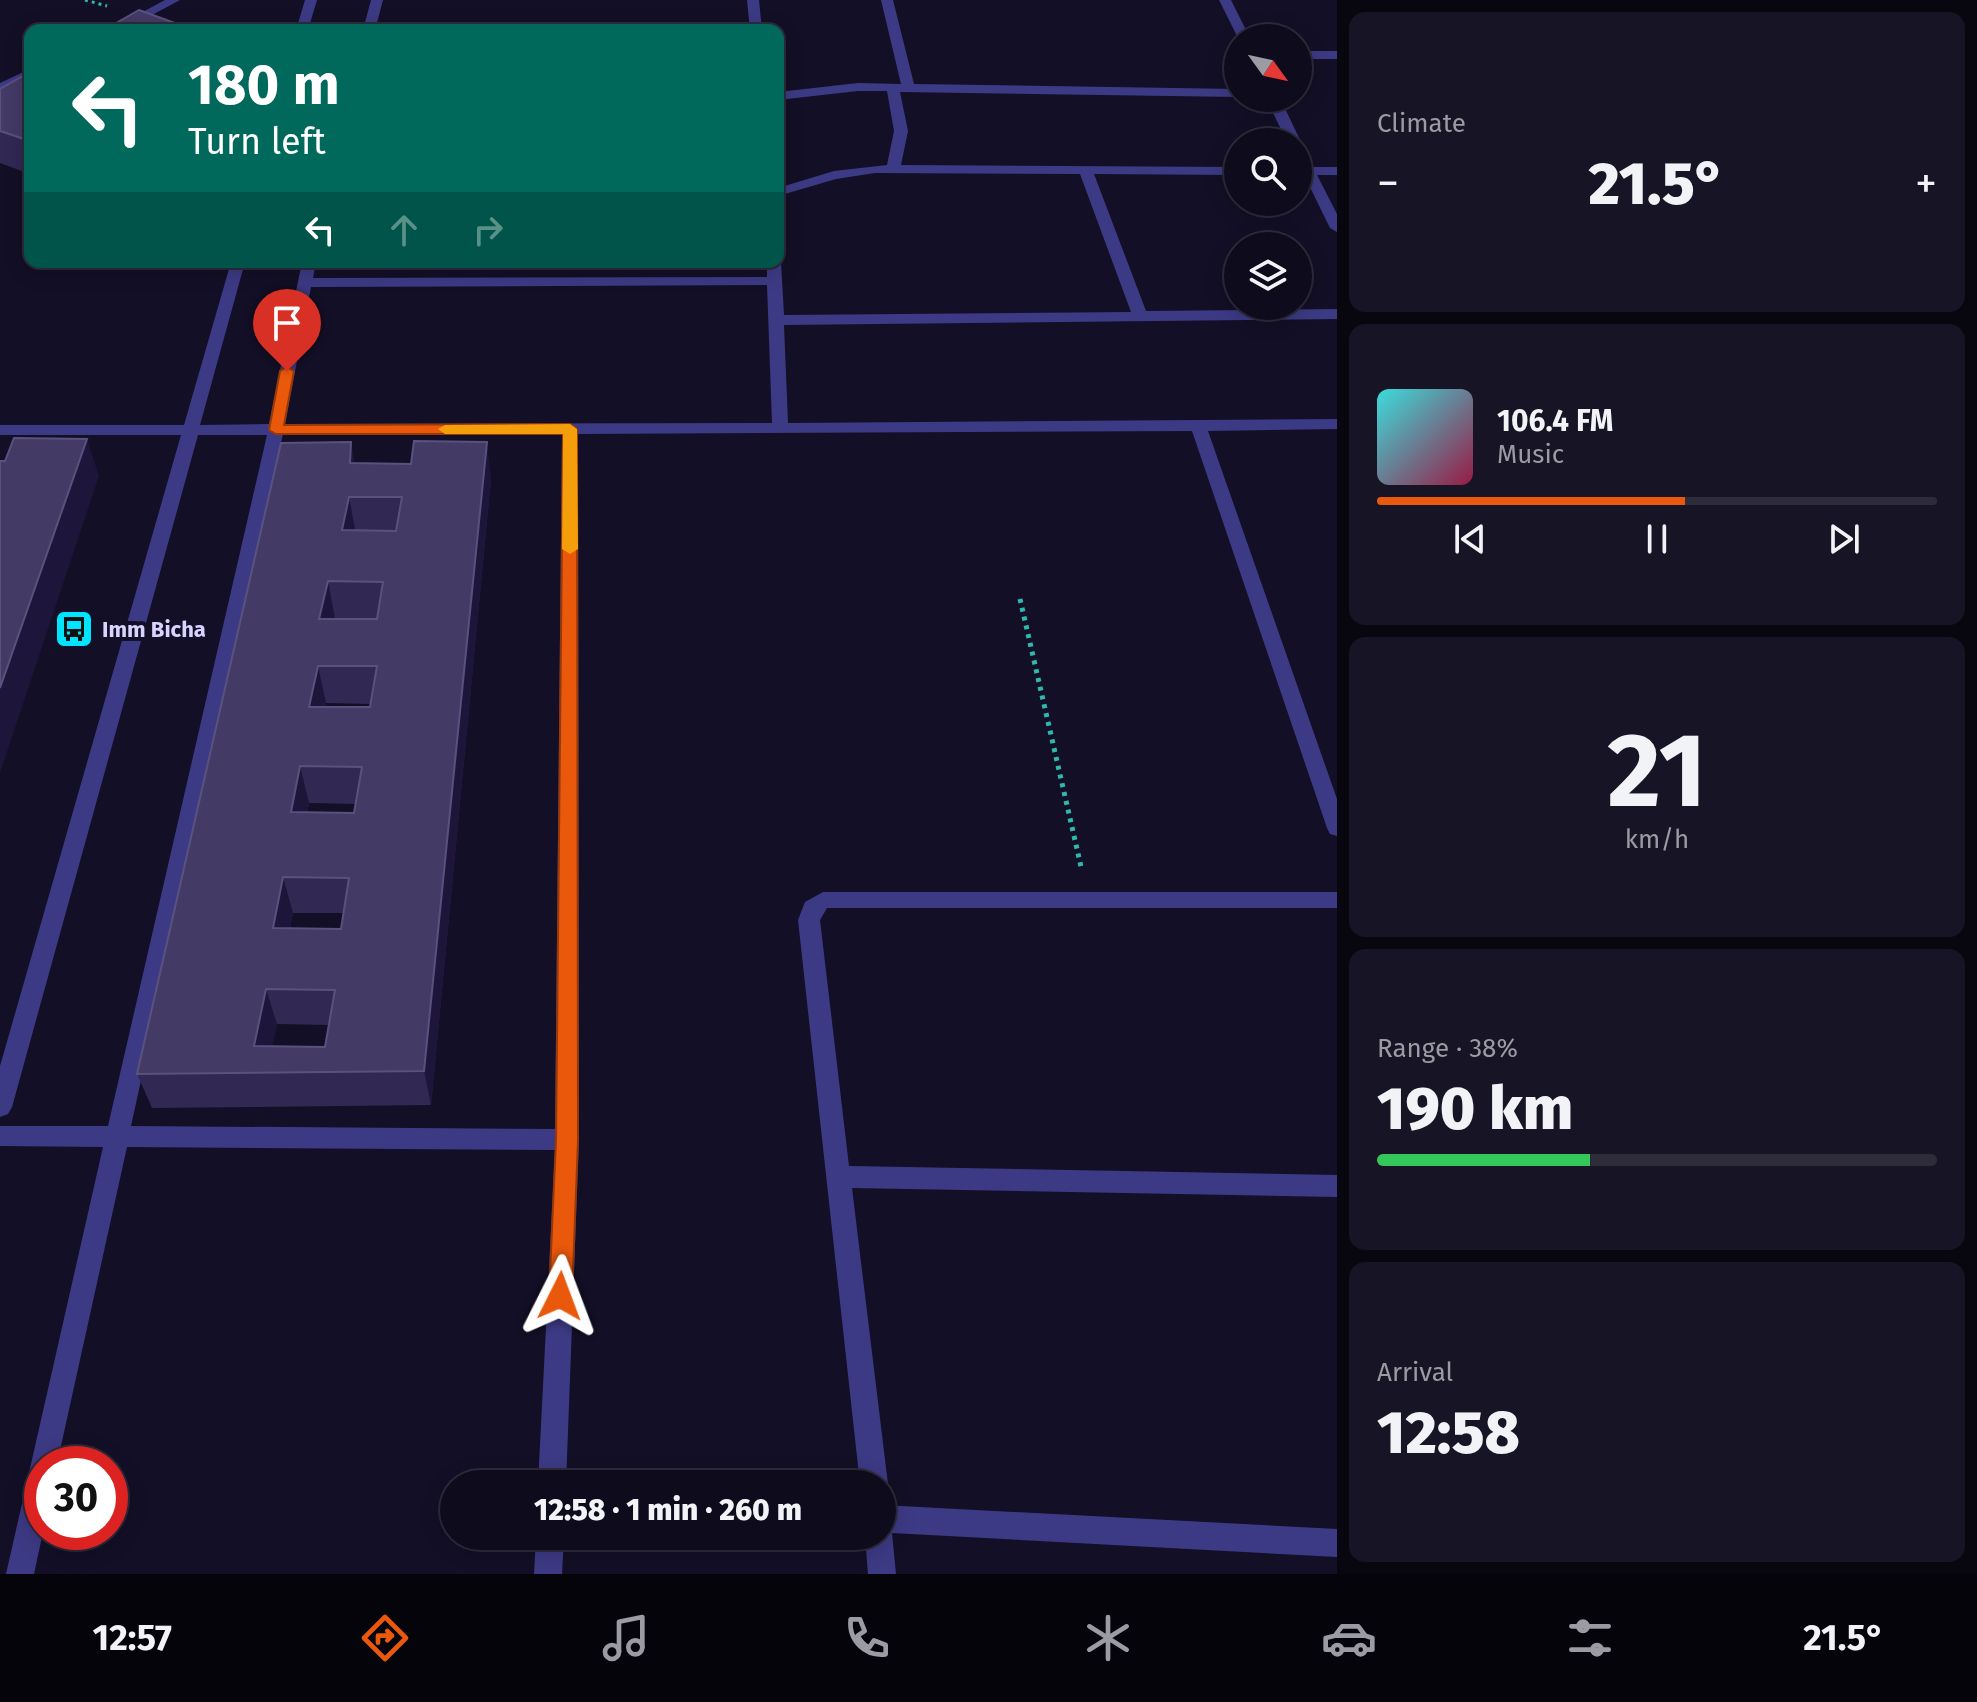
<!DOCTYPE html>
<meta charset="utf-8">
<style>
body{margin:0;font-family:"Fira Sans",sans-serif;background:#171425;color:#f1f3f6;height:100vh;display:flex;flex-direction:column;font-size:30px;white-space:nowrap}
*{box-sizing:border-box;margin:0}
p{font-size:26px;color:#9b9ba3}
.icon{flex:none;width:44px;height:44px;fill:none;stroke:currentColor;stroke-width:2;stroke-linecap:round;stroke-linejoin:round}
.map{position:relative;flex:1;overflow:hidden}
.side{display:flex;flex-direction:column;gap:12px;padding:12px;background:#08060f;width:640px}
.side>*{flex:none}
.guide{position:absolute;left:24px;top:24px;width:760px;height:244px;border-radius:16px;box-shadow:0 4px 20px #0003,0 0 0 2px #2e2b3b;background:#00695c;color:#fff;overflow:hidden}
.needle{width:52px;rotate:123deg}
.buttons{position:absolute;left:1224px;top:24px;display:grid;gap:16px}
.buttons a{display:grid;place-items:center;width:88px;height:88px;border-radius:50%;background:#0e0b1c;box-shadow:0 4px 20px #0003,0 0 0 2px #2e2b3b;font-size:40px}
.speed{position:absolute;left:24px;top:1446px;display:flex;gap:16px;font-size:40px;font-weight:700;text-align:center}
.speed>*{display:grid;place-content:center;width:104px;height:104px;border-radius:50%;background:#0e0b1c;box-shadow:0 4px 20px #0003,0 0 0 2px #2e2b3b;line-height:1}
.speed .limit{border:12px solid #d22;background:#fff;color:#111}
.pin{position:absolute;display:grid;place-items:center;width:68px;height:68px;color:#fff;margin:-82px -34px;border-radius:50% 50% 50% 0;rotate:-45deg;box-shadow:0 0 8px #0007}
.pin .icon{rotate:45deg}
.me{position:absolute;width:88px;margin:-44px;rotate:3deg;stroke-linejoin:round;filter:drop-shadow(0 0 6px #0008)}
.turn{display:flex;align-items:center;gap:28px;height:168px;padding:0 32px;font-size:36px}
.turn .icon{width:104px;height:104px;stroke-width:2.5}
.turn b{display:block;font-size:56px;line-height:68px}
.lanes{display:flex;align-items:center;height:76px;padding:0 32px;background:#0003;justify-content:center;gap:40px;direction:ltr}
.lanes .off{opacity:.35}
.big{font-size:60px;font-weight:800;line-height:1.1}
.side .widget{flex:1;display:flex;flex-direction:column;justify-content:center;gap:12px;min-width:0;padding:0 28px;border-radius:16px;background:#171425}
.side .dial{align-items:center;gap:0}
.dial b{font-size:104px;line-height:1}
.song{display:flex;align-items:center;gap:24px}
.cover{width:96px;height:96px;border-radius:12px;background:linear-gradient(135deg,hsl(180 70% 55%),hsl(340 70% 35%))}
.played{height:8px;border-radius:4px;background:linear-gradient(90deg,#ea580c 55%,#2e2b3b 55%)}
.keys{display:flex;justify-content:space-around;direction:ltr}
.heat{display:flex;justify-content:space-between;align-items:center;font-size:44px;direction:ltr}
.charge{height:12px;border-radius:6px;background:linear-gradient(90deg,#34c759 38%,#2e2b3b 0)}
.trip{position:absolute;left:440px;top:1470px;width:456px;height:80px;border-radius:40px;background:#0e0b1c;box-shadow:0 4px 20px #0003,0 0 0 2px #2e2b3b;font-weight:800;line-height:80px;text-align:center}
.tab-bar{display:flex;height:128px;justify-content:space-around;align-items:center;background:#06040b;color:#9b9ba3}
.tab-bar .icon{width:56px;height:56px}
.tab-bar .current{color:#ea580c}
.tab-bar b{font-size:36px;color:#f1f3f6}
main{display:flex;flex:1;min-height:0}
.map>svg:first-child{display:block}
</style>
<main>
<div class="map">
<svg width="1337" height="1574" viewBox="0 0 1337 1574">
<rect width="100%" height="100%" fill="#130f26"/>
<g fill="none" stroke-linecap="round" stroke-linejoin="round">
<path stroke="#2fb8b0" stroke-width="3" stroke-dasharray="3 4" stroke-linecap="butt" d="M85,0L107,6"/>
<path stroke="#2fb8b0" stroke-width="5" stroke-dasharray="4 5" stroke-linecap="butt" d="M1020,599L1082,871"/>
<path fill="#3d3a85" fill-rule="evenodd" d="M165,0H180L124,30H109Z
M305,0H317L308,30H296Z
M371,0H383L375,30H363Z
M747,0H759L762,30H750Z
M881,0H893L914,84L1238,89V97L900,92L908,131L901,165L1238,167V175L1094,174L1146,311L1337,309V319L784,325L788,423L1337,419V429L1208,431L1337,799V836L1330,834L1327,828L1192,431L578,434L579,1140L566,1484H538L555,1150L127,1147L57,1464H42L43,1532L34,1574H6L103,1147L0,1146V1126H108L267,435H198L12,1107L8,1114L0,1117V1066L181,435H0V425H184L231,262H245L200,425L269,424L302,262H316L313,278L767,277V262H778V259L781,262L784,315L1131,312L1080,174L875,173L836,179L778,196V188L834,171L887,165L894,131L887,91H858L778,100V92L858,83L901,84ZM767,285L772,423L285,424L311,287ZM283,434H562L555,1129L131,1126Z
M1219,0H1231L1250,38H1238Z
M1298,51H1337V59H1298Z
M30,69V78L0,92V83Z
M1266,98H1280L1301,142L1299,145L1298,142H1287Z
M1298,146L1303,147L1313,167H1337V175H1317L1337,214V232L1330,228L1304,175H1298Z
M823,892H1337V908H827L820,920L849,1166L1337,1175V1197L852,1188L888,1484L882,1494V1484H860L798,920L805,902Z
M882,1505L1337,1529V1557L892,1533L896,1574H868L865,1536H882Z
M536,1536H564L562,1574H534Z"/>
</g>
<path fill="#312854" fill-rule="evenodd" d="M30,72V174L0,163V89Z
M355,463L491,479L431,1105L152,1108L137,1074ZM326,703L370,704V707H325ZM309,803L356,804L354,813L307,812ZM293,913H343L341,929L290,928ZM277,1024L329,1025L325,1047L272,1046Z"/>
<path fill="#1d163a" d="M87,439L99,476L0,773V688Z
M351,442L358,480L350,463Z
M487,442L491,479L431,1105L424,1071Z
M349,497L356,534L342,530Z
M328,581L335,619H319Z
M318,666L326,703L318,744L309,707Z
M300,766L309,803L300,849L291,812Z
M283,877L293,913L284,964L273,928Z
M266,989L277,1024L267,1073L254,1046Z"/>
<path fill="#433a66" stroke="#5a527e" stroke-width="2" fill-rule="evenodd" d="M139,10L194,30H104Z
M30,72V141L0,131V89Z
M14,438L87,439L0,688V461H5Z
M414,441L487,442L424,1071L137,1074L281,443L351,442L350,463L411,464ZM349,497H402L396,531L342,530ZM328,581L383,582L377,619H319ZM318,666H377L370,707H309ZM300,766L362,767L354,813L291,812ZM283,877L349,878L341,929L273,928ZM266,989L335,990L325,1047L254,1046Z"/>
<path fill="#ea580c" stroke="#983908" stroke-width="2" d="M287,367L294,371L284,425L570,424L577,429L578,1140L572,1296L568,1304L560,1307L552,1304L549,1296L556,1140L563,434H276L269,430L280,371Z"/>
<path fill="#f59e0b" d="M570,424L577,429L578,549L570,554L562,549L563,434H445L438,429L445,425Z"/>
<defs>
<g id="bus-square" transform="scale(2)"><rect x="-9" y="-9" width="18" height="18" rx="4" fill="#00e5ff" stroke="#130f26"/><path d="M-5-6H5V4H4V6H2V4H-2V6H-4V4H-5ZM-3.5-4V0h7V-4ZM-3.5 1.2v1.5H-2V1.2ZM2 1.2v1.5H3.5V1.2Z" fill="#111"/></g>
</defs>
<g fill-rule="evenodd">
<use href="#bus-square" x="74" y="629"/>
</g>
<g text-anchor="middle" stroke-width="8" stroke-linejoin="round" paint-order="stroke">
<g font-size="22" font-weight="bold" fill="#d9d4ff" stroke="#130f26" text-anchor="start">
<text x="102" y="637">Imm Bicha</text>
</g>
</g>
</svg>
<div class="buttons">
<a><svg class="needle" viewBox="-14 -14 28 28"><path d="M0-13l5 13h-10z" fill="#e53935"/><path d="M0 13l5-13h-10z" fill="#9b9ba3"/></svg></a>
<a><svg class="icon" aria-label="search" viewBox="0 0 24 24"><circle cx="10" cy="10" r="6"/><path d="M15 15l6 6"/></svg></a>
<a><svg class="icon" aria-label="layers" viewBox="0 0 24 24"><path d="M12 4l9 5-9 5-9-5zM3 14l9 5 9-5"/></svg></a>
</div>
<div class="speed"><div class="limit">30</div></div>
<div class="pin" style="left:287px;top:371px;background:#d93025"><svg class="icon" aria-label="arrive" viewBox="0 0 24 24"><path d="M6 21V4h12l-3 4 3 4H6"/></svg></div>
<svg class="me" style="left:560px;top:1296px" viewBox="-20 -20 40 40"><path d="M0-17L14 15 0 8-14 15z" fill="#ea580c" stroke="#fff" stroke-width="4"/></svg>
<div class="trip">12:58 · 1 min · 260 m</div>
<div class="guide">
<div class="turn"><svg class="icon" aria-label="left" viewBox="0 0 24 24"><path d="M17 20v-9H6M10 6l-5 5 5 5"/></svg><div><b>180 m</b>Turn left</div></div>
<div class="lanes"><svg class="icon" aria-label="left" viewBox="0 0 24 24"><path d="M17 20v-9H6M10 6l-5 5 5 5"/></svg><svg class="icon off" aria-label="ahead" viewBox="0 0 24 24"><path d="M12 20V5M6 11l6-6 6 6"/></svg><svg class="icon off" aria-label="right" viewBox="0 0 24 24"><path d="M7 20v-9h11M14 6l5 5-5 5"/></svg></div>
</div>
</div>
<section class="side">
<div class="widget"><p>Climate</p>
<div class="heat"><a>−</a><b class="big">21.5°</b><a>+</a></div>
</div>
<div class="widget">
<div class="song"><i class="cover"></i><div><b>106.4 FM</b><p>Music</p></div></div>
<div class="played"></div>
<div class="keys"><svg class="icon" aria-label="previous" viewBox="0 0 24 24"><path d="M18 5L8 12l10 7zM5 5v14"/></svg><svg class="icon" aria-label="pause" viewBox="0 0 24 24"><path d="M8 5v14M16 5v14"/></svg><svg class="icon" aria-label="next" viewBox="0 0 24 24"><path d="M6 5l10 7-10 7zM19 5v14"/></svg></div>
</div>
<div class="widget dial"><b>21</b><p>km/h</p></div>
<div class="widget"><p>Range · 38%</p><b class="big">190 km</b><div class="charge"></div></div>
<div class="widget"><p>Arrival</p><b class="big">12:58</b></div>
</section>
</main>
<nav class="tab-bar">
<b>12:57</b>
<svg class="icon current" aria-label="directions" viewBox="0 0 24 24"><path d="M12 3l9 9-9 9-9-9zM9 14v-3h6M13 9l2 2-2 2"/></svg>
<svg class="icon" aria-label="music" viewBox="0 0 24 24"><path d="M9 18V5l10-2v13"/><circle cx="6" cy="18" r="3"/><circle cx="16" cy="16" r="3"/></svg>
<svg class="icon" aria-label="phone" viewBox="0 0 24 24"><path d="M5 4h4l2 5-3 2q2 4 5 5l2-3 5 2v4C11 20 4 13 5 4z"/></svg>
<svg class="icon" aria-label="climate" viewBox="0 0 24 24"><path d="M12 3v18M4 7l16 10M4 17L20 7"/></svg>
<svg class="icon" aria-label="car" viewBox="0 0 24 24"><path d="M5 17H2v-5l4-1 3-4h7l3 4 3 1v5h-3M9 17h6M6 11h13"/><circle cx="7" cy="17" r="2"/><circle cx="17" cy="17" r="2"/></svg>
<svg class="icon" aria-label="filters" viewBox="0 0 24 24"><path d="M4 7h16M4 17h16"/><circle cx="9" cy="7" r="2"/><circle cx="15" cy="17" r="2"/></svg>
<b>21.5°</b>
</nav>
